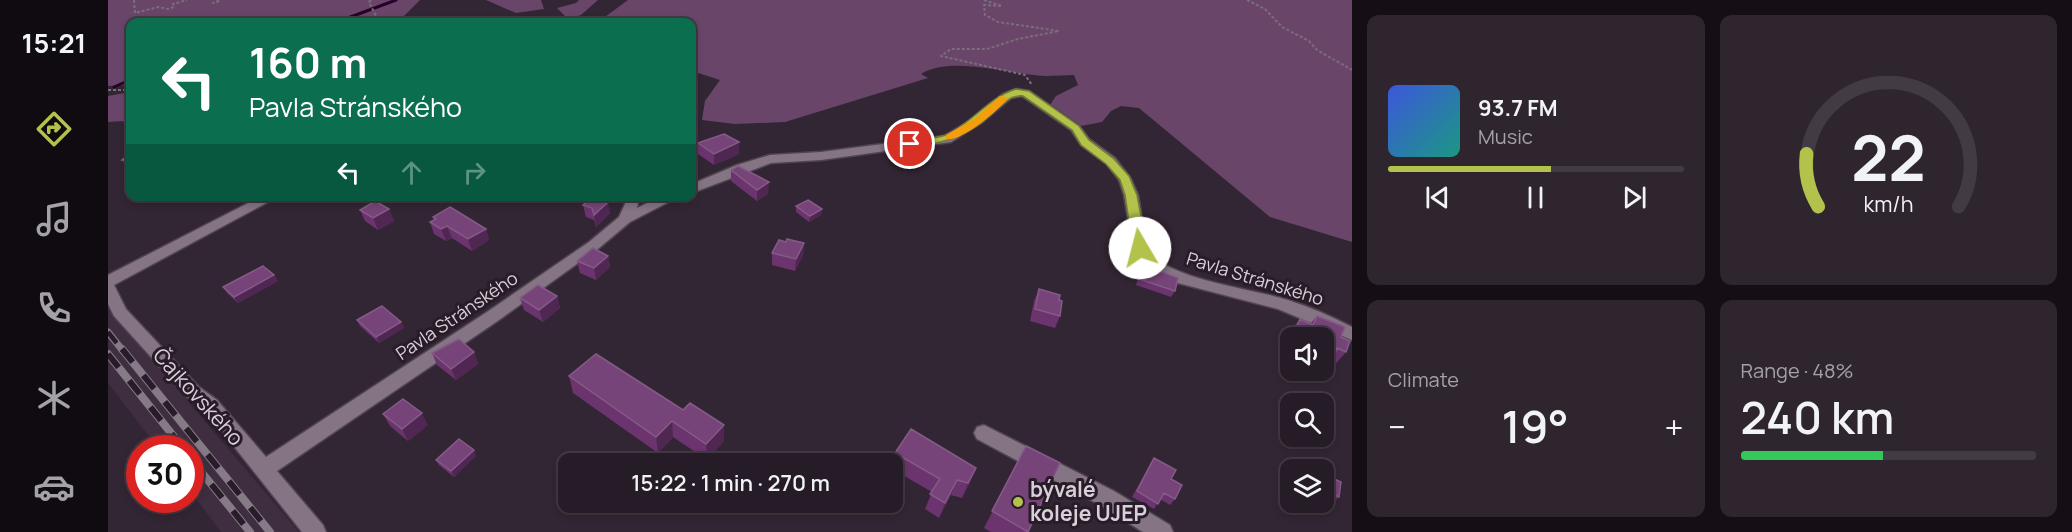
<!DOCTYPE html>
<meta charset="utf-8">
<style>
body{margin:0;font-family:Manrope,sans-serif;background:#2e252f;color:#f1f3f6;height:100vh;display:flex;flex-direction:column;font-size:22px;white-space:nowrap}
*{box-sizing:border-box;margin:0}
p{font-size:20px;color:#a4a1a7}
.icon{flex:none;width:33px;height:33px;fill:none;stroke:currentColor;stroke-width:2;stroke-linecap:round;stroke-linejoin:round}
.map{position:relative;flex:1;overflow:hidden}
.sheet{display:flex;flex-direction:column;gap:15px;padding:15px;background:#150f15;width:720px}
.sheet>*{flex:none}
.guide{position:absolute;left:18px;top:18px;width:570px;height:183px;border-radius:12px;box-shadow:0 3px 9px #0003,0 0 0 2px #423a44;background:#0b6e4f;color:#fff;overflow:hidden}
.tools{position:absolute;left:1172px;top:327px;display:grid;gap:12px}
.tools a{display:grid;place-items:center;width:54px;height:54px;border-radius:12px;background:#261c27;box-shadow:0 3px 9px #0003,0 0 0 2px #423a44;font-size:30px}
.speed{position:absolute;left:18px;top:435px;display:flex;gap:12px;font-size:30px;font-weight:700;text-align:center}
.speed>*{display:grid;place-content:center;width:78px;height:78px;border-radius:50%;background:#261c27;box-shadow:0 3px 9px #0003,0 0 0 2px #423a44;line-height:1}
.speed .limit{border:9px solid #d22;background:#fff;color:#111}
.pin{position:absolute;display:grid;place-items:center;width:51px;height:51px;color:#fff;margin:-26px;border:3px solid #fff;border-radius:50%;box-shadow:0 2px 6px #0007}
.me{position:absolute;width:66px;margin:-33px;rotate:352deg;stroke-linejoin:round;filter:drop-shadow(0 0 4px #0008)}
.turn{display:flex;align-items:center;gap:21px;height:126px;padding:0 24px;font-size:27px}
.turn .icon{width:78px;height:78px;stroke-width:2.5}
.turn b{display:block;font-size:42px;line-height:51px}
.lanes{display:flex;align-items:center;height:57px;padding:0 24px;background:#0003;justify-content:center;gap:30px;direction:ltr}
.lanes .off{opacity:.35}
.big{font-size:45px;font-weight:600;line-height:1.1}
.sheet .card{flex:1;display:flex;flex-direction:column;justify-content:center;gap:9px;min-width:0;padding:0 21px;border-radius:12px;background:#2e252f}
.sheet .dial{align-items:center;gap:0}
.dial svg{height:156px;overflow:visible;fill:none;stroke:#423a44;stroke-width:7;stroke-linecap:round;text-anchor:middle}
.dial text{fill:#f1f3f6;stroke:none}
.song{display:flex;align-items:center;gap:18px}
.cover{width:72px;height:72px;border-radius:9px;background:linear-gradient(135deg,hsl(230 70% 55%),hsl(170 70% 35%))}
.played{height:6px;border-radius:3px;background:linear-gradient(90deg,#b3c24b 55%,#423a44 55%)}
.keys{display:flex;justify-content:space-around;direction:ltr}
.heat{display:flex;justify-content:space-between;align-items:center;font-size:33px;direction:ltr}
.charge{height:9px;border-radius:4px;background:linear-gradient(90deg,#34c759 48%,#423a44 0)}
.sheet .tiles{flex:1;display:grid;gap:15px;grid-template-columns:repeat(2,1fr)}
.trip{position:absolute;left:450px;top:453px;width:345px;height:60px;border-radius:12px;background:#261c27;box-shadow:0 3px 9px #0003,0 0 0 2px #423a44;font-weight:600;line-height:60px;text-align:center}
main{display:flex;flex:1;min-height:0}
.tab-bar{display:flex;flex-direction:column;width:108px;justify-content:space-around;align-items:center;background:#0f0b10;color:#a4a1a7}
.tab-bar .icon{width:42px;height:42px}
.tab-bar .active{color:#b3c24b}
.tab-bar b{font-size:27px;color:#f1f3f6}
.map>svg:first-child{display:block}
</style>
<main>
<nav class="tab-bar">
<b>15:21</b>
<svg class="icon active" aria-label="directions" viewBox="0 0 24 24"><path d="M12 3l9 9-9 9-9-9zM9 14v-3h6M13 9l2 2-2 2"/></svg>
<svg class="icon" aria-label="music" viewBox="0 0 24 24"><path d="M9 18V5l10-2v13"/><circle cx="6" cy="18" r="3"/><circle cx="16" cy="16" r="3"/></svg>
<svg class="icon" aria-label="phone" viewBox="0 0 24 24"><path d="M5 4h4l2 5-3 2q2 4 5 5l2-3 5 2v4C11 20 4 13 5 4z"/></svg>
<svg class="icon" aria-label="climate" viewBox="0 0 24 24"><path d="M12 3v18M4 7l16 10M4 17L20 7"/></svg>
<svg class="icon" aria-label="car" viewBox="0 0 24 24"><path d="M5 17H2v-5l4-1 3-4h7l3 4 3 1v5h-3M9 17h6M6 11h13"/><circle cx="7" cy="17" r="2"/><circle cx="17" cy="17" r="2"/></svg>
</nav>
<div class="map">
<svg width="1244" height="532" viewBox="0 0 1244 532">
<rect width="100%" height="100%" fill="#332634"/>
<path fill="#3f2d40" d="M0,306L48,364L191,532H113L83,492L82,448H50L0,383Z"/>
<path fill="#69456a" d="M0,0H312L290,22H22V85L0,86Z
M378,0H433L436,9L408,13Z
M471,0H490L473,15L460,19L449,8L468,3Z
M520,0H1244V242L1162,217L1031,108L1013,106L1003,111L994,122L973,126L942,105L948,96L970,85L966,75C957,75 947,76 938,76C903,75 844,55 813,74L820,78L677,122L627,124L594,120L597,101L612,80L584,71V22H490Z
M22,92V134L15,121L0,122V96Z"/>
<g fill="none" stroke-linecap="round" stroke-linejoin="round">
<path stroke="#28002b" stroke-width="3" d="M229,22L288,0
M6,87L22,80"/>
<g stroke="#504450" stroke-width="3">
<path id="minor" d="M908,89L921,91L971,126L981,139L1007,158L1023,179L1030,195L1039,248C1054,279 1147,289 1180,300C1202,307 1223,316 1244,327V340L1170,309L1066,282L1032,262L1025,248L1016,195L1011,180L999,164L973,145L963,130L914,96L903,98L873,123L843,142L713,160L663,163L584,193V184L629,165L662,155L713,152L836,136L865,119L895,94Z
M154,196H171L6,285L18,309L91,387L109,400L158,457L379,312L481,242L511,217L517,204V196H531L529,208L554,196H572L522,222L491,248L391,320L169,471L215,525L218,532H194L97,410L79,397L6,316L0,304V275Z
M876,425L1006,491L1062,525L1065,532H1035L992,505L869,439L866,433L869,427Z"/>
</g>
<path stroke="#796e7a" stroke-width="2" stroke-dasharray="3 2" stroke-linecap="butt" d="M26,0L27,13L50,7L60,9L66,7L65,4L79,0
M263,0L261,2L268,16L264,22
M876,0L894,6L876,5L877,15L890,22L951,31L910,39L879,49H843L833,56L917,75L924,85
M1139,0L1157,9L1174,27L1201,41L1209,50L1244,70
M111,1L105,3L112,0
M0,90H22"/>
<use href="#minor" fill="#847484" fill-rule="evenodd"/>
<g stroke="#857a86" stroke-width="7">
<path id="rail-far1" d="M0,332L15,351"/>
</g>
<g stroke="#857a86" stroke-width="8">
<path id="rail" d="M14,349L162,532
M0,354L75,448
M82,458L142,532"/>
</g>
<use href="#rail-far1" stroke="#291c29" stroke-width="4.5" stroke-dasharray="14" stroke-linecap="butt"/>
<use href="#rail" stroke="#291c29" stroke-width="6" stroke-dasharray="17" stroke-linecap="butt"/>
</g>
<path fill="#6b346e" d="M631,142V154L606,165L590,154V143Z
M22,154V170H21L14,160Z
M623,170L660,194L649,201L623,181Z
M475,205L502,213L488,227L486,220L478,217Z
M688,206L714,209L713,215L701,222L688,212Z
M281,209L286,221L270,230L257,221L252,210Z
M325,217L378,229L381,240L364,251L344,238L338,241L326,234L322,222L326,220Z
M678,242L696,243L695,255L687,271L664,265V253Z
M500,256L502,267L488,280L472,273L469,261Z
M1036,265L1067,291L1063,297L1028,285L1032,271Z
M166,275L170,281L130,303L119,293L115,287Z
M931,289L951,300L952,316L947,328L922,321L926,301Z
M449,296L452,308L435,322L416,310L412,298Z
M1209,316L1233,337L1238,352L1222,370L1217,368L1215,370V338H1182V352L1173,348L1177,337L1192,319L1202,324Z
M249,320L293,322L296,328L271,343L252,326Z
M366,352L370,364L348,380L329,365L324,353Z
M1182,356V365L1179,362Z
M1192,370H1214L1209,376Z
M461,376L575,410L616,425V441L599,460L565,437L550,453L465,393Z
M275,414L320,425L300,441L282,426Z
M918,446L920,532H883L876,528Z
M787,453L862,483L854,498L843,495L831,518L817,509L824,492L784,469V464Z
M368,456L346,477L331,465L328,460Z
M1046,458L1063,479L1067,499L1062,505L1052,499L1046,509L1024,497L1042,464Z
M1215,474L1231,497L1224,503L1215,499Z
M565,502H580L571,510Z"/>
<path fill="#502752" d="M631,142V154L606,165V154Z
M661,182L660,194L649,201V190Z
M500,202L502,213L488,227L486,215Z
M281,209L286,221L270,230L265,218Z
M714,209L713,215L701,222L702,216Z
M339,226L344,238L338,241L333,229Z
M378,229L381,240L364,251L360,239Z
M696,243L695,255L687,271L688,259Z
M500,256L502,267L488,280L486,268Z
M166,275L170,281L130,303L126,297Z
M449,296L452,308L435,322L431,310Z
M293,322L296,328L271,343L268,337Z
M366,352L370,364L348,380L343,369Z
M314,413L320,425L300,441L294,429Z
M564,421L565,437L550,453L548,437Z
M616,425V441L599,460L598,444Z
M366,450L368,456L346,477L343,471Z
M868,468L862,483L854,498L860,483Z
M849,480L843,495L831,518L837,503Z
M570,502H580L571,510Z"/>
<path fill="#774479" stroke="#865a88" stroke-width="1.5" d="M616,134L631,142L606,154L590,143Z
M22,154V161L14,160Z
M630,166L661,182L649,190L623,170Z
M485,197L500,202L486,215L484,208L475,205Z
M700,200L714,209L702,216L688,206Z
M267,201L281,209L265,218L252,210Z
M342,207L378,229L360,239L339,226L333,229L322,222L328,219L325,217Z
M679,239L696,243L688,259L664,253L671,240L678,242Z
M485,248L500,256L486,268L469,261Z
M1036,265L1070,278L1067,291L1031,279Z
M155,266L166,275L126,297L115,287Z
M430,285L449,296L431,310L412,298Z
M931,289L952,295L951,300L954,301L952,316L927,309Z
M274,306L293,322L268,337L249,320Z
M1209,316L1237,327L1233,337L1242,341L1238,352L1229,348L1225,359L1215,355V338H1197L1199,335L1187,330L1192,319L1205,325Z
M351,339L366,352L343,369L324,353Z
M488,354L575,410L582,403L616,425L598,444L564,421L548,437L461,376Z
M295,399L314,413L294,429L275,414Z
M803,429L868,468L860,483L849,480L837,503L822,494L832,479L787,453Z
M351,439L366,450L343,471L328,460Z
M918,446L952,463L920,532L884,511Z
M1046,458L1068,470L1063,479L1074,485L1067,499L1056,493L1050,504L1029,491Z
M1215,474L1233,482L1231,497L1215,490Z"/>
<path fill="#b3c24b" stroke="#747e31" stroke-width="1.5" d="M908,89L921,91L971,126L981,140L1006,159L1021,176L1029,195L1039,248L1037,251H1027L1025,248L1017,195L1012,180L998,164L973,145L964,130L915,96C898,94 885,114 873,123C849,140 831,143 802,148L797,144C807,136 825,140 838,135C863,124 881,97 908,89Z"/>
<path fill="#f59e0b" d="M892,96L901,98C890,110 854,142 838,139V135L866,119Z"/>
<circle fill="#b3c24b" stroke="#291c29" stroke-width="2" cx="910" cy="502" r="6"/>
<g text-anchor="middle" stroke-width="6" stroke-linejoin="round" paint-order="stroke">
<g font-size="18" fill="#d8cfd8" stroke="#291c29">
<text transform="translate(1147 279) rotate(17)" y="6">Pavla Stránského</text>
<text transform="translate(349 316) rotate(-34)" y="6">Pavla Stránského</text>
</g>
<g font-size="21" fill="#d8cfd8" stroke="#291c29">
<text transform="translate(90 397) rotate(48)" y="7">Čajkovského</text>
</g>
<g font-size="21" font-weight="bold" fill="#d8cfd8" stroke="#291c29" text-anchor="start">
<text x="922" y="497">bývalé<tspan x="922" dy="24">koleje UJEP</tspan></text>
</g>
</g>
</svg>
<div class="tools">
<a><svg class="icon" aria-label="sound" viewBox="0 0 24 24"><path d="M4 9h4l5-4v14l-5-4H4zM17 9q2 3 0 6"/></svg></a>
<a><svg class="icon" aria-label="search" viewBox="0 0 24 24"><circle cx="10" cy="10" r="6"/><path d="M15 15l6 6"/></svg></a>
<a><svg class="icon" aria-label="layers" viewBox="0 0 24 24"><path d="M12 4l9 5-9 5-9-5zM3 14l9 5 9-5"/></svg></a>
</div>
<div class="speed"><div class="limit">30</div></div>
<div class="pin" style="left:802px;top:144px;background:#d93025"><svg class="icon" aria-label="arrive" viewBox="0 0 24 24"><path d="M6 21V4h12l-3 4 3 4H6"/></svg></div>
<svg class="me" style="left:1032px;top:248px" viewBox="-20 -20 40 40"><circle r="19" fill="#fff"/><path d="M0-13L10 11 0 6-10 11z" fill="#b3c24b"/></svg>
<div class="trip">15:22 · 1 min · 270 m</div>
<div class="guide">
<div class="turn"><svg class="icon" aria-label="left" viewBox="0 0 24 24"><path d="M17 20v-9H6M10 6l-5 5 5 5"/></svg><div><b>160 m</b>Pavla Stránského</div></div>
<div class="lanes"><svg class="icon" aria-label="left" viewBox="0 0 24 24"><path d="M17 20v-9H6M10 6l-5 5 5 5"/></svg><svg class="icon off" aria-label="ahead" viewBox="0 0 24 24"><path d="M12 20V5M6 11l6-6 6 6"/></svg><svg class="icon off" aria-label="right" viewBox="0 0 24 24"><path d="M7 20v-9h11M14 6l5 5-5 5"/></svg></div>
</div>
</div>
<section class="sheet">
<div class="tiles">
<div class="card">
<div class="song"><i class="cover"></i><div><b>93.7 FM</b><p>Music</p></div></div>
<div class="played"></div>
<div class="keys"><svg class="icon" aria-label="previous" viewBox="0 0 24 24"><path d="M18 5L8 12l10 7zM5 5v14"/></svg><svg class="icon" aria-label="pause" viewBox="0 0 24 24"><path d="M8 5v14M16 5v14"/></svg><svg class="icon" aria-label="next" viewBox="0 0 24 24"><path d="M6 5l10 7-10 7zM19 5v14"/></svg></div>
</div>
<div class="card dial"><svg viewBox="0 0 100 80">
<path d="M14 69A42 42 0 1 1 86 69"/>
<path d="M14 69A42 42 0 0 1 8 42" stroke="#b3c24b"/>
<text x="50" y="56" font-size="32" font-weight="700">22</text>
<text x="50" y="72" font-size="11">km/h</text>
</svg></div>
<div class="card"><p>Climate</p>
<div class="heat"><a>−</a><b class="big">19°</b><a>+</a></div>
</div>
<div class="card"><p>Range · 48%</p><b class="big">240 km</b><div class="charge"></div></div>
</div>
</section>
</main>
